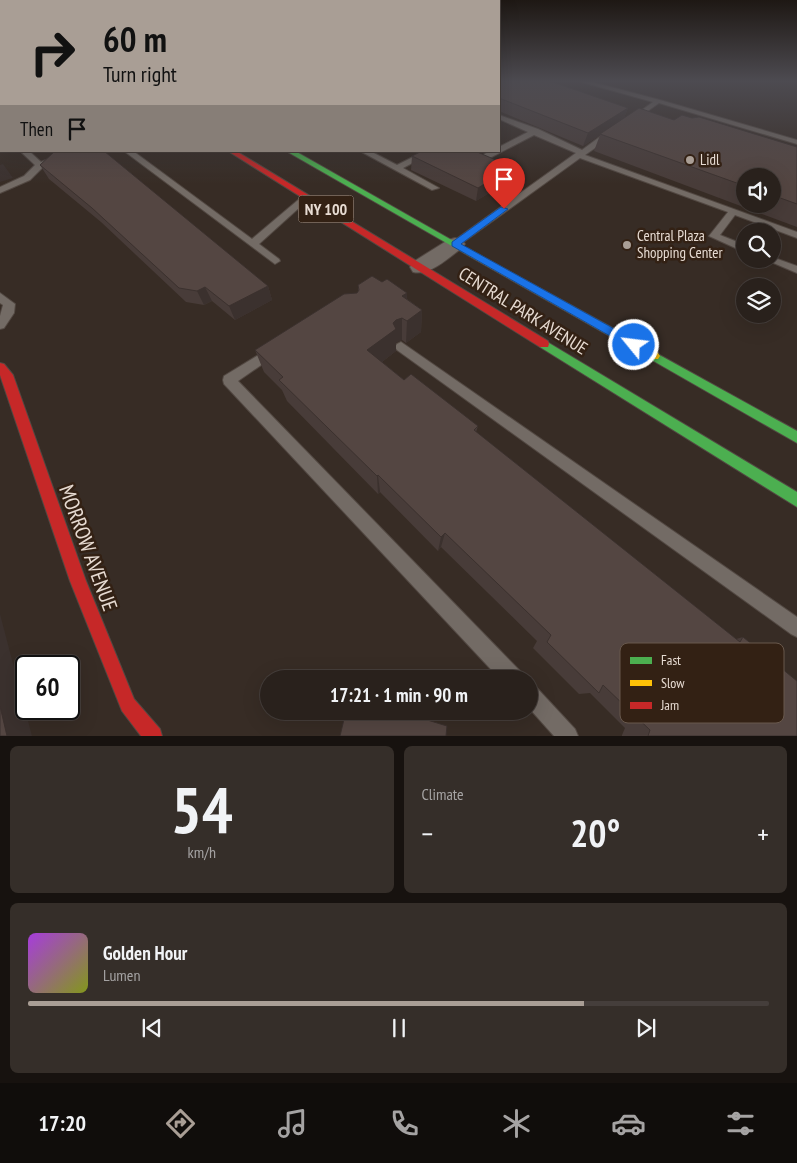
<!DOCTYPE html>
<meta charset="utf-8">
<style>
body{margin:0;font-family:"PT Sans Narrow",sans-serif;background:#352e29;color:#f1f3f6;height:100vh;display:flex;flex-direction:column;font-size:19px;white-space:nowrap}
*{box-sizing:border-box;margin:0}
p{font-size:16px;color:#a5a3a3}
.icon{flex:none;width:28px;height:28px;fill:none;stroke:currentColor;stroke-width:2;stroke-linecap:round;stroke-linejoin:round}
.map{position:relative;height:736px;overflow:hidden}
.side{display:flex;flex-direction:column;gap:10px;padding:10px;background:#17120f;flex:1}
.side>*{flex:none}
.banner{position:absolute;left:0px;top:0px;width:500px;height:152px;box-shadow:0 5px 20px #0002,0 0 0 1px #453e3b;background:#a99e95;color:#111;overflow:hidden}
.tools{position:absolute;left:736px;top:168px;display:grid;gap:10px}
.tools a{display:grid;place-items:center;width:45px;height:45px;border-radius:50%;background:#29211c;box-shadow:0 5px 20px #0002,0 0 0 1px #453e3b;font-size:25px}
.speed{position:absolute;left:15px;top:655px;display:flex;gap:10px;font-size:25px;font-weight:700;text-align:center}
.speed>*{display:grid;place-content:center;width:65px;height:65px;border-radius:50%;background:#29211c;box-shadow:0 5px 20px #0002,0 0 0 1px #453e3b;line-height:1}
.speed .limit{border:2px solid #111;border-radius:8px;background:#fff;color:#111}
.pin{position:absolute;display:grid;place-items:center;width:42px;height:42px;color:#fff;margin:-51px -21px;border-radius:50% 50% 50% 0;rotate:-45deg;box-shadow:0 0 5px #0007}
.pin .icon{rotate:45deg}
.me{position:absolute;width:55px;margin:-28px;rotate:299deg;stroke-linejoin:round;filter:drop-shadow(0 0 4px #0008)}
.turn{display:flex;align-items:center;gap:18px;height:105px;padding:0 20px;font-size:22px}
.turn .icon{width:65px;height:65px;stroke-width:2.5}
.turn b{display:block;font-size:35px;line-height:42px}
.then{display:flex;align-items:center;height:48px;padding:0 20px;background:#0003;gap:10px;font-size:19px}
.big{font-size:38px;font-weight:600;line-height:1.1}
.side .card{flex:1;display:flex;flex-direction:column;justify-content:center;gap:8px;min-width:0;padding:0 18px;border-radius:8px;background:#352e29}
.side .dial{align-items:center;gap:0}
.dial b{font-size:65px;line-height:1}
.song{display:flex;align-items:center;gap:15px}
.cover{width:60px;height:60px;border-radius:8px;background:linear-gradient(135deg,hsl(280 70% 55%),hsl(70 70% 35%))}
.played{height:5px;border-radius:2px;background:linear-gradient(90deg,#a99e95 75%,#453e3b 75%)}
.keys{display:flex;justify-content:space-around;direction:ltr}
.heat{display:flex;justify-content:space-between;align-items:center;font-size:28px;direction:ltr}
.side .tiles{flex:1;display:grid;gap:10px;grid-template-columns:1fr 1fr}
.card:last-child{grid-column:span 2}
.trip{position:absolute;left:260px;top:670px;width:278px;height:50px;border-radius:25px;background:#29211c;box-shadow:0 5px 20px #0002,0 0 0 1px #453e3b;font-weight:600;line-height:50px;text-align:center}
.tabs{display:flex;height:80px;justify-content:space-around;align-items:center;background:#100d0b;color:#a5a3a3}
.tabs .icon{width:35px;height:35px}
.tabs .on{color:#a99e95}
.tabs b{font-size:22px;color:#f1f3f6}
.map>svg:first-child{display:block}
</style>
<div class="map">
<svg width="797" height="736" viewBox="0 0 797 736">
<rect width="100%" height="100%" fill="#372c25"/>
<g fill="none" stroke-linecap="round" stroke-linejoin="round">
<g stroke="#524842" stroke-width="2">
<path id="lane" d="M578,81H588L660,100L797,140V144L659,103L635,120H631V118L653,102Z
M499,115L538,129L582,150L609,130H615V134L585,155L797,232V238L735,215L720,235L745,245V252L742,251L709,236L728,212L580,158L458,246H452V242L576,153L534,135L484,161H478L461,153L460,151H471L481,156L490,151H499V147L528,132L499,119Z
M0,129H1V134H0Z
M20,151H29L41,162L69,151H81L43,167L30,180L0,193V187L24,176L35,165Z
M124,151H133L252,239L304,195L311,197L259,244L279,259L280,261L275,264Z
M360,151H370L397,165L425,151H435L403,168L439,188L432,190Z
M772,257L797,266V273L764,259H772Z
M0,293L15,304L14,313L4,328L0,329V316L3,305L0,303Z
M401,342L797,617V637L791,634L397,350L395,347L397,344Z
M273,346L277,348L279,351L277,354L238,381L521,672L524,679H500L224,384L223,380L224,376Z
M529,684L536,687L575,729L578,736H554L529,708Z"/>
</g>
<g stroke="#524842" stroke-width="2">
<path id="street" d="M455,238L462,240L465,244L462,248C448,258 430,276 413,272L410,267L413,262L448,240Z"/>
</g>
<g stroke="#524842" stroke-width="2">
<path id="fast" d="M286,151H295L471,251L470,253H464Z
M544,340L797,492V507L540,347L539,344Z
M654,352L797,431V443L650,359L648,356L650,353Z"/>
</g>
<g stroke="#524842" stroke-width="2">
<path id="slow" d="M467,248L658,353L660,356L658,359H650L464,253L463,251Z"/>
</g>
<g stroke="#524842" stroke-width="2">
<path id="jam" d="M228,151H236L548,341L549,344L548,347H540Z
M0,363L4,364L13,375L86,581L134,699L160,729L162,736H141L122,711L70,581L0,375Z"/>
</g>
<use href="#lane" fill="#736b65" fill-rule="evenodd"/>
<use href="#street" fill="#736b65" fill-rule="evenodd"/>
<use href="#fast" fill="#4caf50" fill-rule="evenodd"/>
<use href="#slow" fill="#ffc107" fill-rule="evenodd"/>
<use href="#jam" fill="#c62828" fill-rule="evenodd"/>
</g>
<path fill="#483c39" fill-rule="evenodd" d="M499,81L628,108L624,118L674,120L797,147V227L594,151L600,135L583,146L499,111ZM745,176H772V204H745Z
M412,156L509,181L476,201L411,170Z
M40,165L268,286L272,300L235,320L212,301L204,305L186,302L101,222L49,179Z
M382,282L407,293V299L422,310L421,332L406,343L402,340L396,342V351L382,362L404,380L478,426L476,432L736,639L743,637L797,736H622V735L625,728L590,693L579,694L533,648L537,641L441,547L438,551L380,492L378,494L287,401L282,390L264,372L255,350L357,293L358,292V285Z"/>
<path fill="#3b312e" d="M628,108L623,120L600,134V135L583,146L588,133Z
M3,164L13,178L0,182V165Z
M512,167L509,181L476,201L478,188Z
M268,286L272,300L235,320L229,306Z
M205,287L212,301L204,305L197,291Z
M407,293L406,316L402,319V340L396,343V351L369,372L367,350L393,323L402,296Z
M422,310L421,332L406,343L407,321Z
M378,475L380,492L378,494L377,476Z
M445,533L441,547L438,551L441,537Z
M0,614L32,736H7L0,706Z"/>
<path fill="#544642" stroke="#3b312e" d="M499,81H550L628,108L588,133L499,98Z
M639,108L674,120L682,115L692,118L699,117L797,147V204L772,195V176H745V186L600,134Z
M57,151H104L268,286L229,306L205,287L197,291L179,288L92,208L40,165L54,152Z
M422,151H475L512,167L478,188L412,156Z
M372,276L382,282L387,279L407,293L402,296L422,310L407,321L402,318L396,320L393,323L396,329L367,350L404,380L411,374L478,426L474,430L740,642L743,637L797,681V736H648L650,730L603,685L599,693L547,642L551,635L445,533L441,537L378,475L377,476L279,380L283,377L255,350L344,294L357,293L359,290L358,285Z
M0,706L7,736H0Z
M346,711H398L447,726L446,736H340Z"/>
<linearGradient id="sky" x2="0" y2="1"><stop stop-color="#1e1814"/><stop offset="0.44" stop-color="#4d4b51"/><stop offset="1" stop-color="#4d4b51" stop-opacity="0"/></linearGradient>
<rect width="797" height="184" fill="url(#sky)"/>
<path fill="#1a73e8" stroke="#114b97" d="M501,207L508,209L461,244L638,342L640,345L638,348H631L452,246V242Z"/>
<g fill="#a99e95" stroke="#332114" stroke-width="2">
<circle cx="690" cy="160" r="5"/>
<circle cx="627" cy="245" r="5"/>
</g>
<g text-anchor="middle" stroke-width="5" stroke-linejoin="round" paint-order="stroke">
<g font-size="15" fill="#e7dbd2" stroke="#332114" text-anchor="start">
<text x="700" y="165">Lidl</text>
<text x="637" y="241">Central Plaza<tspan x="637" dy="17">Shopping Center</tspan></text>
</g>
<rect fill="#332114" stroke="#b1a399" stroke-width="1" x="298.5" y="195.5" width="55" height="27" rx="4"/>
<g font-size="16" font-weight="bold" fill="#e7dbd2">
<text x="326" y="215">NY 100</text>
</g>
<g font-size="18" fill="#e7dbd2" stroke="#332114">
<text transform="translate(523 311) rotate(32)" y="6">CENTRAL PARK AVENUE</text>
</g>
<g font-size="21" fill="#e7dbd2" stroke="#332114">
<text transform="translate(88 548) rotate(70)" y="7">MORROW AVENUE</text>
</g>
</g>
<rect x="620" y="643" width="164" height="80" rx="8" fill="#332114" stroke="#69594d" stroke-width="1"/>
<rect x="630" y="657" width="22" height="7" fill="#4caf50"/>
<rect x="630" y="680" width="22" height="6" fill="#ffc107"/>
<rect x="630" y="702" width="22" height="7" fill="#c62828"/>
<g font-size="14" fill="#e7dbd2">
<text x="661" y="665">Fast</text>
<text x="661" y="688">Slow</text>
<text x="661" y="710">Jam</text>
</g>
</svg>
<div class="tools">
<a><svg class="icon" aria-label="sound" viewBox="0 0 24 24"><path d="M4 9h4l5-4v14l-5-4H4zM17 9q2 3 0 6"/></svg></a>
<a><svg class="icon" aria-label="search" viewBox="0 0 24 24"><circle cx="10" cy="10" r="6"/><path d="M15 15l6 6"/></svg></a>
<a><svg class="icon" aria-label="layers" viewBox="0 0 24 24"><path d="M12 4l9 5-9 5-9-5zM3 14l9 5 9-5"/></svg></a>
</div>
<div class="speed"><div class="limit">60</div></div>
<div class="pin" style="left:504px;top:209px;background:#d93025"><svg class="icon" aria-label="arrive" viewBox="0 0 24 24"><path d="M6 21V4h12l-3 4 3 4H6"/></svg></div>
<svg class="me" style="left:634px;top:345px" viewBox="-20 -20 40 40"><circle r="17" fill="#1a73e8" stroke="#fff" stroke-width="3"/><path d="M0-11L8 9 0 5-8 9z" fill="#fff"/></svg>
<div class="trip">17:21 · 1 min · 90 m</div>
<div class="banner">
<div class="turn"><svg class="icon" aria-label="right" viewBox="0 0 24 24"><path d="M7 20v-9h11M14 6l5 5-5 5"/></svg><div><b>60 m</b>Turn right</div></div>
<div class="then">Then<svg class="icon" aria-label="arrive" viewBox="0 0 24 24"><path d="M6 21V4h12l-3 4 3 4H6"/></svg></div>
</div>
</div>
<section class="side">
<div class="tiles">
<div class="card dial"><b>54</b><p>km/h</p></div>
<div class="card"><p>Climate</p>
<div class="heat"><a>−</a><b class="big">20°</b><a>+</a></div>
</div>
<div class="card">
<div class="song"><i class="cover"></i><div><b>Golden Hour</b><p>Lumen</p></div></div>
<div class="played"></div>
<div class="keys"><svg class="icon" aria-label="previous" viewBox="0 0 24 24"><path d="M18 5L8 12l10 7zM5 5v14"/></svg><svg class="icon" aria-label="pause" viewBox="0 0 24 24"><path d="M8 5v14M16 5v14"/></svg><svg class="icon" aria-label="next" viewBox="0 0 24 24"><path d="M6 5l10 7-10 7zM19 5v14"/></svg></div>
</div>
</div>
</section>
<nav class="tabs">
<b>17:20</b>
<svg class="icon on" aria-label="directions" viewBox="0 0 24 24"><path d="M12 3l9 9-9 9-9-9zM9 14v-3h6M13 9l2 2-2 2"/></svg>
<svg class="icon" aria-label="music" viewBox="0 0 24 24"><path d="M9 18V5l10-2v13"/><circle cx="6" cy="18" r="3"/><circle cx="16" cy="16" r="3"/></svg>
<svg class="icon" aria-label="phone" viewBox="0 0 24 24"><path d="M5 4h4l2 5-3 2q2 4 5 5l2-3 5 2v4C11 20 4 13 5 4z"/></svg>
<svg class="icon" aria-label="climate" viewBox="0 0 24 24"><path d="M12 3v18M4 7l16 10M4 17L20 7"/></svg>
<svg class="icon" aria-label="car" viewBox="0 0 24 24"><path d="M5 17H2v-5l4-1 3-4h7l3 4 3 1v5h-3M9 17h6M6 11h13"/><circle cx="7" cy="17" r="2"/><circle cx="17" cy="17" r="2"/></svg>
<svg class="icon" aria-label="filters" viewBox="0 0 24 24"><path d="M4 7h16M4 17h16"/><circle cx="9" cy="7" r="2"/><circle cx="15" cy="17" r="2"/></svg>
</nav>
